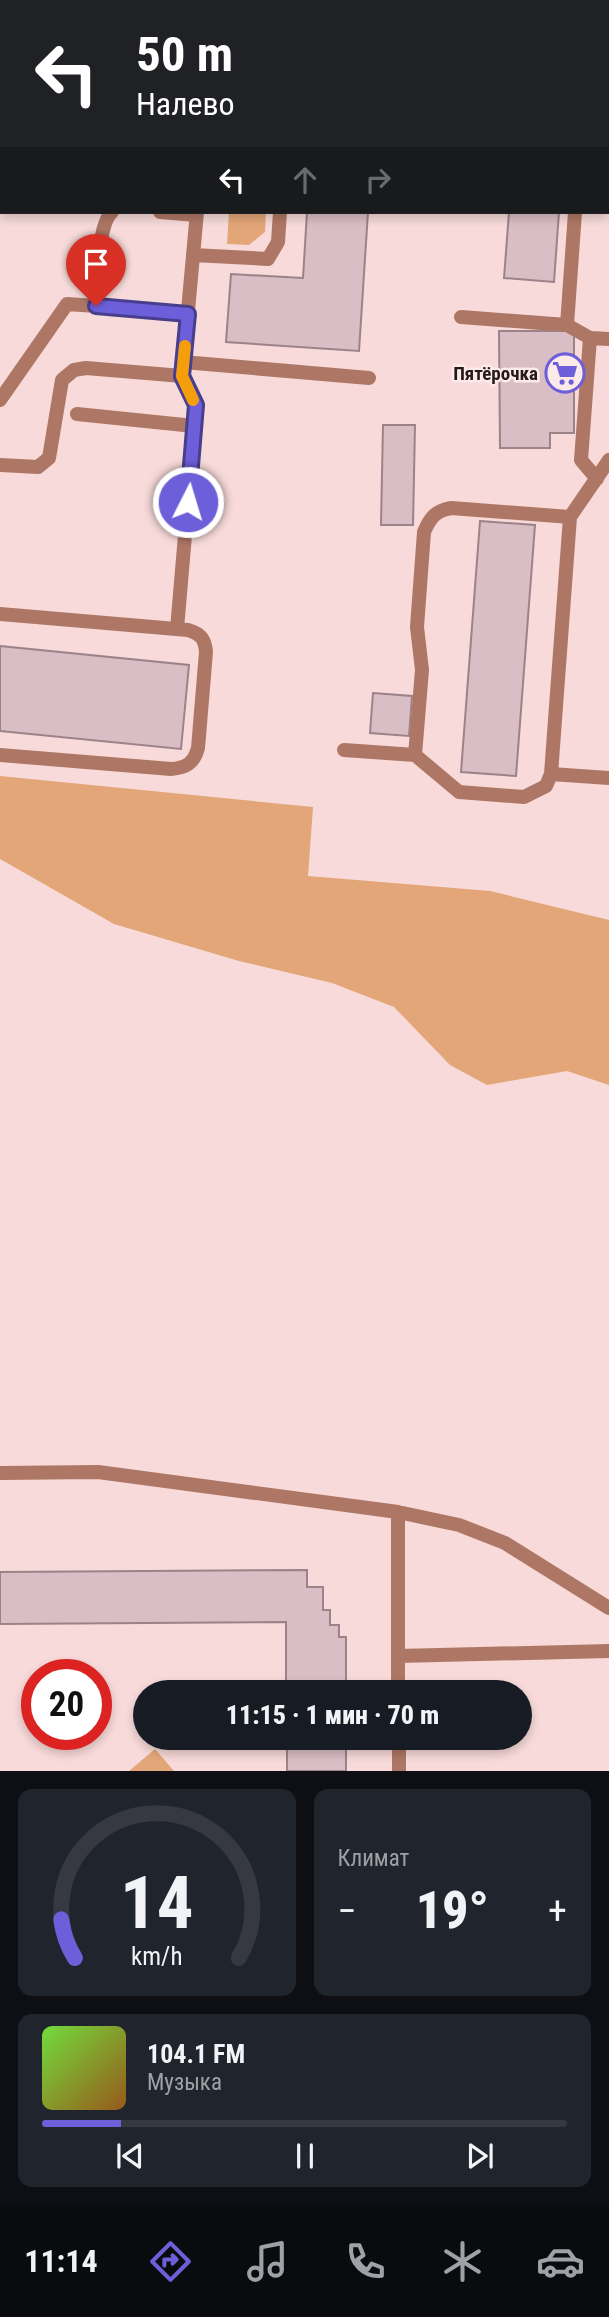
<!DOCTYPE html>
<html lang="ru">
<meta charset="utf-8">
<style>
body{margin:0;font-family:"Roboto Condensed",sans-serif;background:#20242c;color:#f1f3f6;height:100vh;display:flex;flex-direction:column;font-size:26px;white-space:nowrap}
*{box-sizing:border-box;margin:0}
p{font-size:23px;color:#9ea1a6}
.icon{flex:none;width:38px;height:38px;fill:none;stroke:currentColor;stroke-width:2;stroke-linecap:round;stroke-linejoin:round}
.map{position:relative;height:1771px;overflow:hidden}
.drawer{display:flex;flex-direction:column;gap:18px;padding:18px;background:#0d0f14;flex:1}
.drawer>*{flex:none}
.hud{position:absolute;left:0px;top:0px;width:609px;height:214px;box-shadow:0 4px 10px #0003;background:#202124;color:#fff;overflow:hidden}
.speed{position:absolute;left:21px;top:1659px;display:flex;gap:14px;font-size:35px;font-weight:700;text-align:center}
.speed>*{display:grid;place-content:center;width:91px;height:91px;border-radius:50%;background:#171b24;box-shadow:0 4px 10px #0003;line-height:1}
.speed .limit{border:10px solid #d22;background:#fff;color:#111}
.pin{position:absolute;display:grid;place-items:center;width:60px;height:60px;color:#fff;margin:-72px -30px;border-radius:50% 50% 50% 0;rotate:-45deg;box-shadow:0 0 7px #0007}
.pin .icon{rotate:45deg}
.me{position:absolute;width:77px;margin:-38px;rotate:5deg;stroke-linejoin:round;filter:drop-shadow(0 0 5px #0008)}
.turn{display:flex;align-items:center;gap:24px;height:147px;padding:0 21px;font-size:32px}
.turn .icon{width:91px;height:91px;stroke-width:2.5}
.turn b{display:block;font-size:49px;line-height:60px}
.lanes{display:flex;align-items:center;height:66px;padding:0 21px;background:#0003;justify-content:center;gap:35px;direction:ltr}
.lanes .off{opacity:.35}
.big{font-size:52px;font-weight:800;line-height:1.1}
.drawer .card{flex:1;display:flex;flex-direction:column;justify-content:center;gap:10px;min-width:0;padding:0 24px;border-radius:14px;background:#20242c}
.drawer .dial{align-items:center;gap:0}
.dial svg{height:182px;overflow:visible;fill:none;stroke:#363941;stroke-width:7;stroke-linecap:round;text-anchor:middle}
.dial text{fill:#f1f3f6;stroke:none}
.song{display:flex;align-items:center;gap:21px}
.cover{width:84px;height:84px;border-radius:10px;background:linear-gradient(135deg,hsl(100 70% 55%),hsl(30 70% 35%))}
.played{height:7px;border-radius:4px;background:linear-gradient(90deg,#6d5fd9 15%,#363941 15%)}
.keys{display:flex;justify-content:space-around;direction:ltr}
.heat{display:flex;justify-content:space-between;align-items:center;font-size:38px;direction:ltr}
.drawer .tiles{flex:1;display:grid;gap:18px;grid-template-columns:1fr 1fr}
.card:last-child{grid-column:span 2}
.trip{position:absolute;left:133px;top:1680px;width:399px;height:70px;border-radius:35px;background:#171b24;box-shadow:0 4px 10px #0003;font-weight:800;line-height:70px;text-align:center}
.tabs{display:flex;height:112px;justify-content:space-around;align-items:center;background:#090b0e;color:#9ea1a6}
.tabs .icon{width:49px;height:49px}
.tabs .selected{color:#6d5fd9}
.tabs b{font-size:32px;color:#f1f3f6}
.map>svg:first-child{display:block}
</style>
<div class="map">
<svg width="609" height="1771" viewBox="0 0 609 1771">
<rect width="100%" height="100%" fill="#f7dad9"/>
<path fill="#e3a678" d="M229,212H266L265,232L249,245L227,244Z
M0,776L313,807L308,876L490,891L609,920V1085L567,1071L487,1085L450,1065L394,1007L332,983L239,961L114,924L0,859Z
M155,1749L174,1771H129Z"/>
<path fill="#dabec5" stroke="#9c8289" stroke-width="2" d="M307,212H368L359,351L226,342L231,274L303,278Z
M509,212H559L554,282L504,278Z
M499,331H574V433H550V448H500Z
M383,425H415L413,525H381Z
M480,521L535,525L516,776L461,772Z
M0,646L189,665L181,749L0,731Z
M373,693L412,696L409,736L370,733Z
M307,1570V1587H323V1610H330V1625H339V1637H346V1692H286V1622L0,1624V1572Z
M287,1738H346V1771H287Z"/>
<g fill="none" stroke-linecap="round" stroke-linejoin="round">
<path stroke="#ae7765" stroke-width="14" d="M406,0L410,2
M215,2V0
M607,40H609
M112,212C97,225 98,284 96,306L188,314
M160,212L196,215
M575,212L567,325L590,338L609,339
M193,255L268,259L278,242L280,212
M461,317L567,325
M590,338L581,460L597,479
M183,362L369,378
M0,400L67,304L96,306
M77,414L194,426
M609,460L570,517L551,774L609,778
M0,465L38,467L49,458L62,380L74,370L86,368L182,376
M0,614L188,630C201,634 205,639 206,652L198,748C194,763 186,768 171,769L0,755
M177,629L196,406L182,376L197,212
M344,750L415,755L459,792L524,797L546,786L551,774
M415,755L422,670L417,627L424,532C430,518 435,511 451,508L570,517
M0,1473L98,1472L398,1512L459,1525L505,1543L609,1608
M398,1512V1692
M398,1656L609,1651
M399,1738V1771"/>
</g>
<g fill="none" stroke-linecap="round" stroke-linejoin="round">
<g stroke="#473e8d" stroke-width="18">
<path id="route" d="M96,306L188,314L182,376L196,405L188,502"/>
</g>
<use href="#route" stroke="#6d5fd9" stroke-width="12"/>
<path stroke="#f59e0b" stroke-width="12" d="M185,346L182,376L193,400"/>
</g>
<defs>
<g id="supermarket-ring" transform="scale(2.0125)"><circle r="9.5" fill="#fceae9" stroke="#6d5fd9" stroke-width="1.5"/><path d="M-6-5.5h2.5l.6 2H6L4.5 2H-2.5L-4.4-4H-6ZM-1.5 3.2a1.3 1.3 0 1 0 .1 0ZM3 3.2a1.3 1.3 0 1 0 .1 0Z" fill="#6d5fd9"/></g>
</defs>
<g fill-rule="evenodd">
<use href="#supermarket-ring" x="565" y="373"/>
</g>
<g text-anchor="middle" stroke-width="5" stroke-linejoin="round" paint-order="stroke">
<g font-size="19" font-weight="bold" fill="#251a1a" stroke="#fceae9" text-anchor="end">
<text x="538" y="380">Пятёрочка</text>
</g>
</g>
</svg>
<div class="speed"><div class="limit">20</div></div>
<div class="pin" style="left:96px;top:306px;background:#d93025"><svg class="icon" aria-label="arrive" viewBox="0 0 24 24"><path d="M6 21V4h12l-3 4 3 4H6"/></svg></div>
<svg class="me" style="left:188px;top:502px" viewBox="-20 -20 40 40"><circle r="17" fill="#6d5fd9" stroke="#fff" stroke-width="3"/><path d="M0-11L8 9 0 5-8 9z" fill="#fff"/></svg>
<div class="trip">11:15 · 1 мин · 70 m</div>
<div class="hud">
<div class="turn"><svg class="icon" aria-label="left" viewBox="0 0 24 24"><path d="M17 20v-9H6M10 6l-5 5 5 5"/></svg><div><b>50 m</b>Налево</div></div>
<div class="lanes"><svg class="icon" aria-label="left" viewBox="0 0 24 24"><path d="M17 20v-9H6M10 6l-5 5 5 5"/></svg><svg class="icon off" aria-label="ahead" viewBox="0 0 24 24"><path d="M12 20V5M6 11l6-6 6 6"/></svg><svg class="icon off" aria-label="right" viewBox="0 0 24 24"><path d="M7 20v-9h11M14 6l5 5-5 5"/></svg></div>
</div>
</div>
<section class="drawer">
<div class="tiles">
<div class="card dial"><svg viewBox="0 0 100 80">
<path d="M14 69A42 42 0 1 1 86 69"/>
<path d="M14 69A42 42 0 0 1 8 52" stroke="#6d5fd9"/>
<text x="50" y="56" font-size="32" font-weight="700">14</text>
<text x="50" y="72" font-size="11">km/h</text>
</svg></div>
<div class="card"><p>Климат</p>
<div class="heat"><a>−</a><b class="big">19°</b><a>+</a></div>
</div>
<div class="card">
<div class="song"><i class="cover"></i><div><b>104.1 FM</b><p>Музыка</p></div></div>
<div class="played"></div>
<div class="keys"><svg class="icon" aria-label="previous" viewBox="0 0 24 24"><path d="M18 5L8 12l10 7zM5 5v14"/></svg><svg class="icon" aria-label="pause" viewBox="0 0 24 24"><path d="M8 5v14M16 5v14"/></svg><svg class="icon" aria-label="next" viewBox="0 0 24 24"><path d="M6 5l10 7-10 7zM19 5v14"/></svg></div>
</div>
</div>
</section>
<nav class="tabs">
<b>11:14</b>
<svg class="icon selected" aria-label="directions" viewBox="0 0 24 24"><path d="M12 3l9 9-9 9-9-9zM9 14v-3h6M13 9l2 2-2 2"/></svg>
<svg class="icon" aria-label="music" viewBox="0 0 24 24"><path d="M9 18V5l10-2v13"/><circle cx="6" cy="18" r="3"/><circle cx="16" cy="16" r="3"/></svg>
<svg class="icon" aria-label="phone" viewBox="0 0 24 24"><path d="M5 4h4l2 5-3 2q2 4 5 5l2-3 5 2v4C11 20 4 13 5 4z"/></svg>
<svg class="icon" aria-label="climate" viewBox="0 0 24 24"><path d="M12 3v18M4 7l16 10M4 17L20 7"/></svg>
<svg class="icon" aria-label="car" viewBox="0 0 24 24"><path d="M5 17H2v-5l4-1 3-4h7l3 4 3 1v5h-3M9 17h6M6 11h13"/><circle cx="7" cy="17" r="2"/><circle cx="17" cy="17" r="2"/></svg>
</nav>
